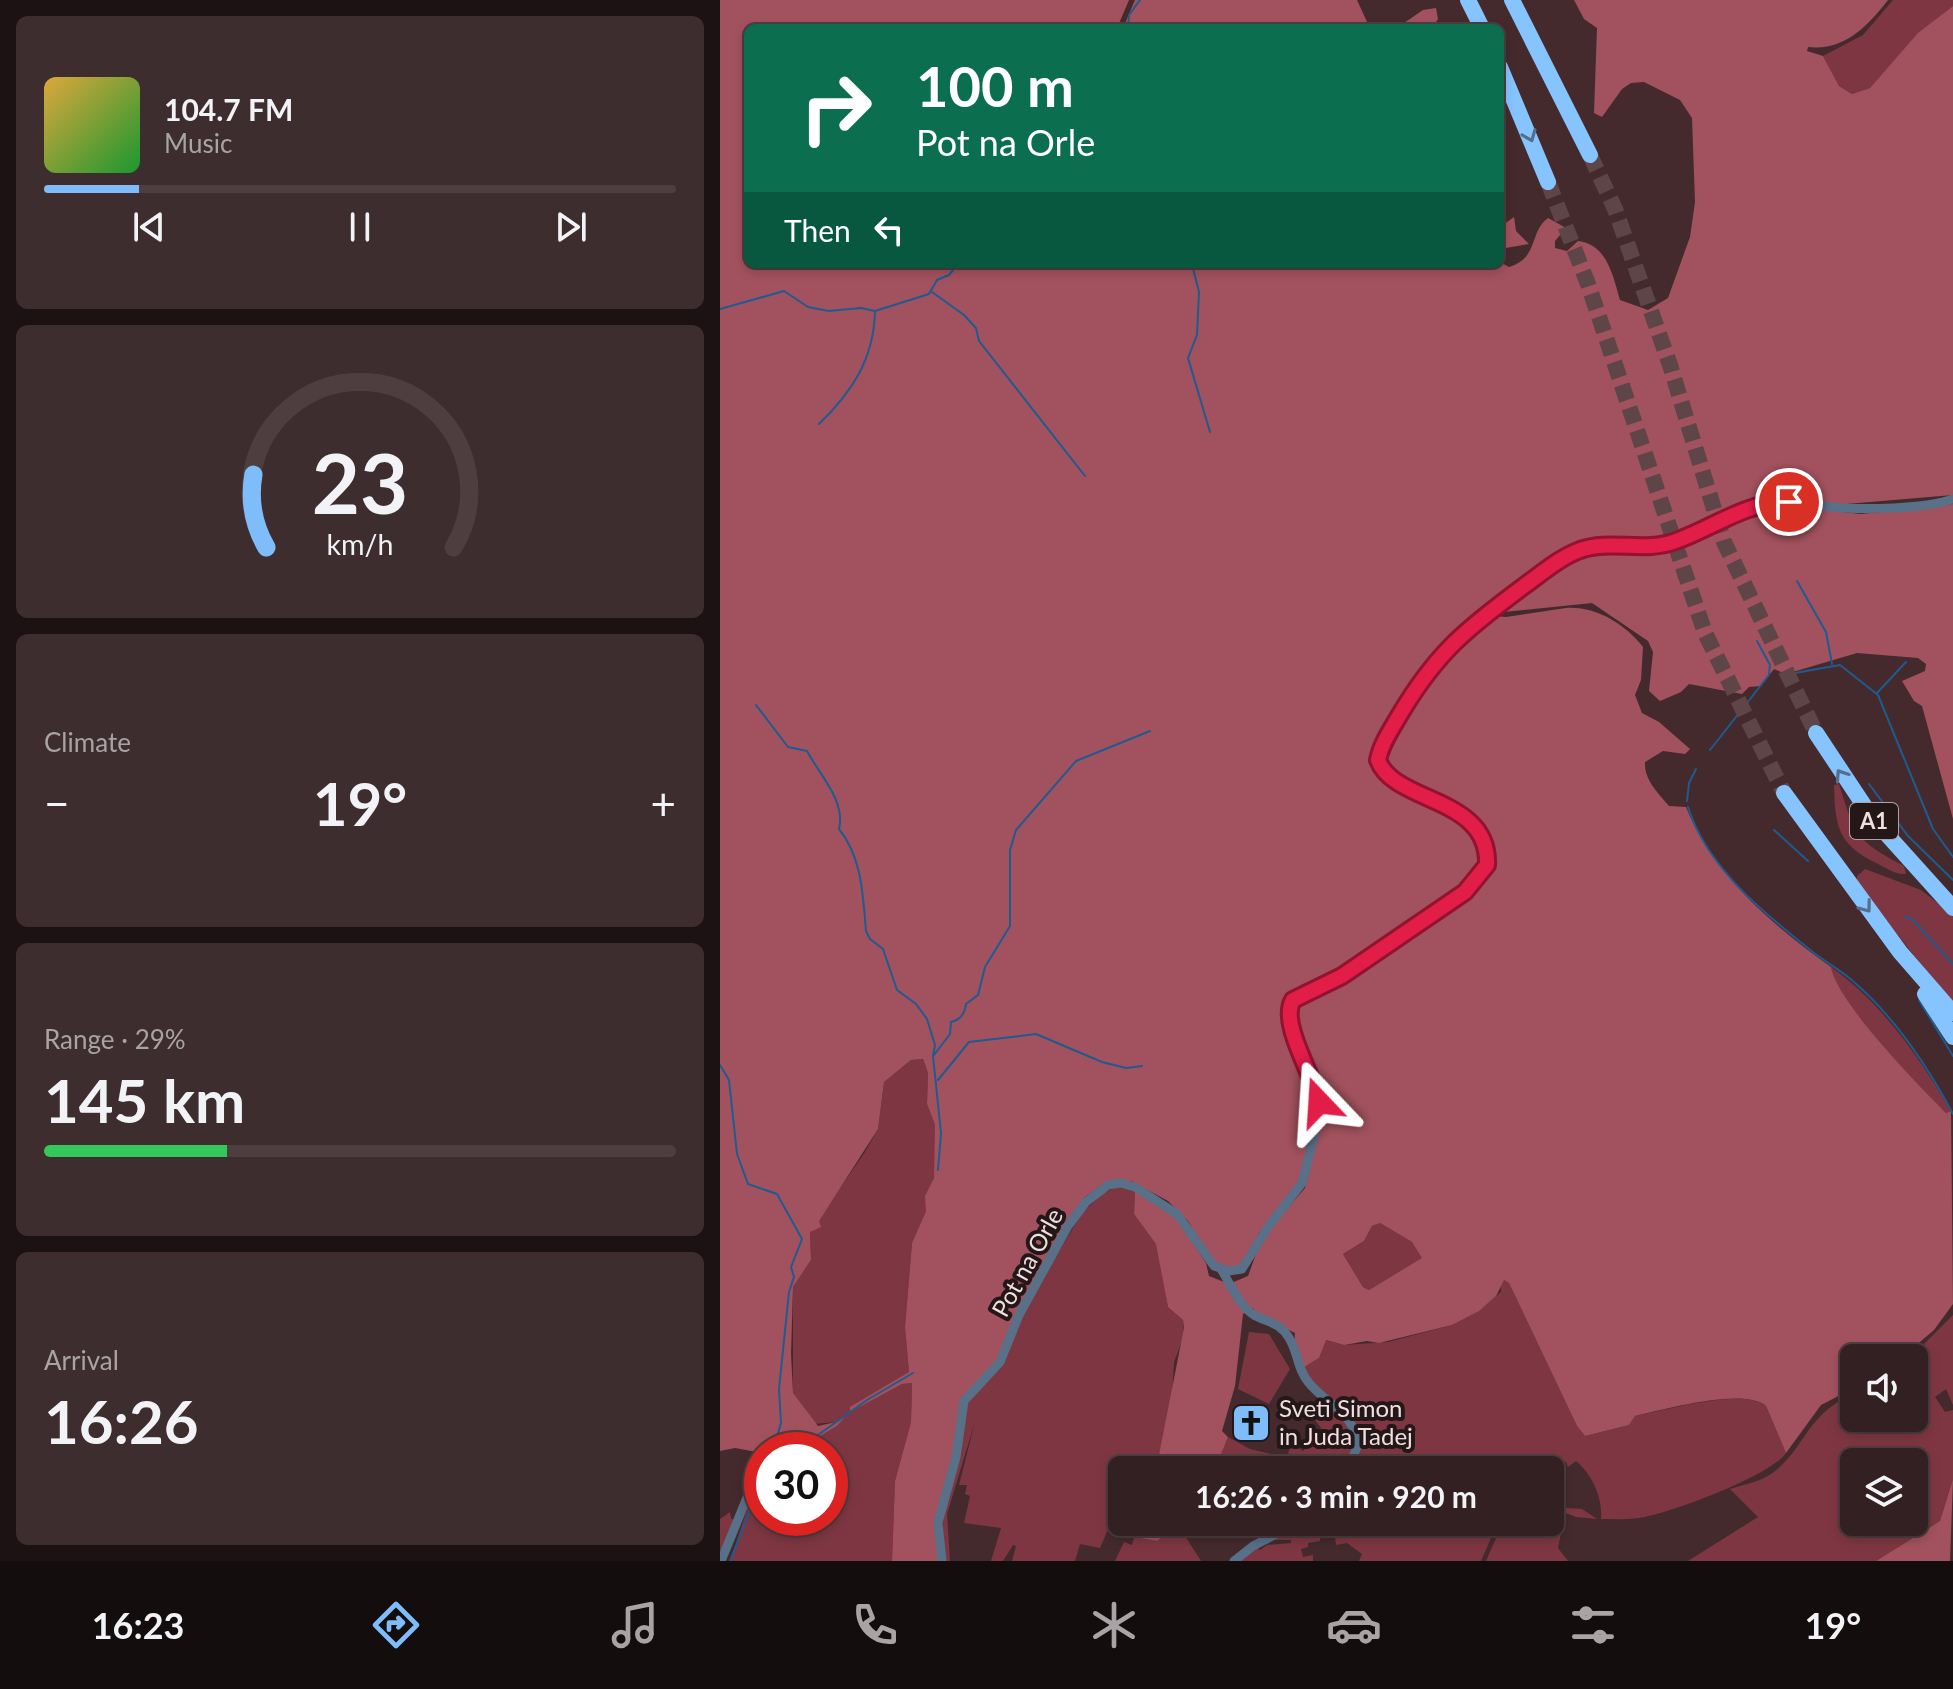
<!DOCTYPE html>
<meta charset="utf-8">
<style>
body{margin:0;font-family:Lato,sans-serif;background:#3e2d2f;color:#f1f3f6;height:100vh;display:flex;flex-direction:column;font-size:30px;white-space:nowrap}
*{box-sizing:border-box;margin:0}
p{font-size:26px;color:#a9a3a5}
.icon{flex:none;width:44px;height:44px;fill:none;stroke:currentColor;stroke-width:2;stroke-linecap:round;stroke-linejoin:round}
.map{position:relative;flex:1;overflow:hidden}
.sheet{display:flex;flex-direction:column;gap:16px;padding:16px;background:#1c1213;width:720px}
.sheet>*{flex:none}
.top-card{position:absolute;left:24px;top:24px;width:760px;height:244px;border-radius:12px;box-shadow:0 4px 12px #0003,0 0 0 2px #4e3e40;background:#0b6e4f;color:#fff;overflow:hidden}
.tools{position:absolute;left:1120px;top:1344px;display:grid;gap:16px}
.tools a{display:grid;place-items:center;width:88px;height:88px;border-radius:12px;background:#332022;box-shadow:0 4px 12px #0003,0 0 0 2px #4e3e40;font-size:40px}
.speed{position:absolute;left:24px;top:1432px;display:flex;gap:16px;font-size:40px;font-weight:700;text-align:center}
.speed>*{display:grid;place-content:center;width:104px;height:104px;border-radius:50%;background:#332022;box-shadow:0 4px 12px #0003,0 0 0 2px #4e3e40;line-height:1}
.speed .limit{border:12px solid #d22;background:#fff;color:#111}
.pin{position:absolute;display:grid;place-items:center;width:68px;height:68px;color:#fff;margin:-34px;border:4px solid #fff;border-radius:50%;box-shadow:0 2px 8px #0007}
.me{position:absolute;width:88px;margin:-44px;rotate:340deg;stroke-linejoin:round;filter:drop-shadow(0 0 6px #0008)}
.turn{display:flex;align-items:center;gap:28px;height:168px;padding:0 40px;font-size:36px}
.turn .icon{width:104px;height:104px;stroke-width:2.5}
.turn b{display:block;font-size:56px;line-height:68px}
.then{display:flex;align-items:center;height:76px;padding:0 40px;background:#0003;gap:16px;font-size:30px}
.big{font-size:60px;font-weight:700;line-height:1.1}
.sheet .tile{flex:1;display:flex;flex-direction:column;justify-content:center;gap:12px;min-width:0;padding:0 28px;border-radius:12px;background:#3e2d2f}
.sheet .dial{align-items:center;gap:0}
.dial svg{height:208px;overflow:visible;fill:none;stroke:#4e3e40;stroke-width:7;stroke-linecap:round;text-anchor:middle}
.dial text{fill:#f1f3f6;stroke:none}
.song{display:flex;align-items:center;gap:24px}
.cover{width:96px;height:96px;border-radius:12px;background:linear-gradient(135deg,hsl(40 70% 55%),hsl(130 70% 35%))}
.played{height:8px;border-radius:4px;background:linear-gradient(90deg,#7ebdf9 15%,#4e3e40 15%)}
.keys{display:flex;justify-content:space-around;direction:ltr}
.heat{display:flex;justify-content:space-between;align-items:center;font-size:44px;direction:ltr}
.charge{height:12px;border-radius:6px;background:linear-gradient(90deg,#34c759 29%,#4e3e40 0)}
.trip{position:absolute;left:388px;top:1456px;width:456px;height:80px;border-radius:12px;background:#332022;box-shadow:0 4px 12px #0003,0 0 0 2px #4e3e40;font-weight:700;line-height:80px;text-align:center}
.dock{display:flex;height:128px;justify-content:space-around;align-items:center;background:#140d0e;color:#a9a3a5}
.dock .icon{width:56px;height:56px}
.dock .selected{color:#7ebdf9}
.dock b{font-size:36px;color:#f1f3f6}
main{display:flex;flex:1;min-height:0}
.map>svg:first-child{display:block}
</style>
<main>
<section class="sheet">
<div class="tile">
<div class="song"><i class="cover"></i><div><b>104.7 FM</b><p>Music</p></div></div>
<div class="played"></div>
<div class="keys"><svg class="icon" aria-label="previous" viewBox="0 0 24 24"><path d="M18 5L8 12l10 7zM5 5v14"/></svg><svg class="icon" aria-label="pause" viewBox="0 0 24 24"><path d="M8 5v14M16 5v14"/></svg><svg class="icon" aria-label="next" viewBox="0 0 24 24"><path d="M6 5l10 7-10 7zM19 5v14"/></svg></div>
</div>
<div class="tile dial"><svg viewBox="0 0 100 80">
<path d="M14 69A42 42 0 1 1 86 69"/>
<path d="M14 69A42 42 0 0 1 9 41" stroke="#7ebdf9"/>
<text x="50" y="56" font-size="32" font-weight="700">23</text>
<text x="50" y="72" font-size="11">km/h</text>
</svg></div>
<div class="tile"><p>Climate</p>
<div class="heat"><a>−</a><b class="big">19°</b><a>+</a></div>
</div>
<div class="tile"><p>Range · 29%</p><b class="big">145 km</b><div class="charge"></div></div>
<div class="tile"><p>Arrival</p><b class="big">16:26</b></div>
</section>
<div class="map">
<svg width="1233" height="1561" viewBox="0 0 1233 1561">
<rect width="100%" height="100%" fill="#442a2d"/>
<path fill="#7e3742" fill-rule="evenodd" d="M1173,0H1233V6L1199,33L1150,88L1132,94L1119,86L1103,56L1143,35Z
M1119,784C1135,835 1135,840 1184,866L1186,874C1176,875 1166,868 1156,863C1118,844 1115,827 1114,785Z
M1145,869L1201,890L1233,915V1005L1137,883V876Z
M1111,967C1161,1002 1200,1058 1231,1111L1226,1113C1198,1086 1117,1002 1111,967Z
M203,1059L208,1073L207,1104L215,1125V1173L206,1211L192,1243L185,1327L189,1372L131,1411L182,1384L192,1383L191,1422L175,1481L172,1561H10L37,1480L42,1482V1518H110V1450H77L117,1426L124,1416L116,1422L94,1424L73,1393V1287L91,1260L90,1232L145,1152L158,1129L164,1082L191,1060Z
M396,1187L415,1191L414,1214L437,1244L448,1307L463,1320L464,1336L454,1362L452,1396L436,1470H402V1497L380,1548L360,1544L355,1561H292L296,1546L293,1545L283,1561H271L281,1528L244,1523L250,1496L245,1494L247,1485H239L255,1422L227,1514L230,1561H226L221,1534L244,1410L362,1213L382,1194Z
M660,1223L692,1242L703,1258L649,1290L643,1287L623,1254L644,1241L652,1226Z
M784,1280L789,1283L857,1426L865,1436L909,1425L915,1416C943,1411 1025,1387 1046,1406L1066,1453C1050,1476 955,1511 925,1517C910,1520 896,1519 881,1519C883,1498 872,1474 856,1461L848,1467L846,1462H837L840,1477L837,1485L846,1508L862,1509L877,1519L856,1517L830,1507V1470H677L682,1462L659,1456L655,1463L637,1459C652,1420 600,1395 581,1369L599,1358L605,1340L624,1345L668,1342L732,1325L758,1311L781,1292L780,1281Z
M1233,1315V1405L1226,1389L1215,1397L1225,1412L1233,1410V1479L1220,1521L1156,1561H968L1038,1517L1010,1489C1023,1485 1039,1482 1051,1474C1087,1448 1083,1417 1134,1393V1418H1194V1358H1190ZM1134,1462H1194V1522H1134Z
M529,1332L549,1334L570,1369L549,1404L518,1389Z
M604,1403L618,1409L635,1440L625,1470H495L508,1437L530,1449L567,1458L571,1442L583,1451L603,1431L593,1417Z
M830,1511L844,1518L838,1548L848,1561H766L783,1522H830Z
M10,1512L11,1518L17,1523L6,1552L0,1550V1519Z
M489,1522H543L553,1532L543,1537L538,1530L534,1532L520,1525L497,1533Z
M640,1522H778L761,1561H625H639L642,1554L627,1543L616,1545L615,1537L623,1535L625,1527Z
M458,1525L481,1561H395L404,1542L412,1545L414,1537L437,1541Z
M582,1525L586,1530L600,1525V1541L588,1543V1547L581,1549L583,1557L593,1555V1561H518L537,1547L540,1550L547,1545L571,1543V1540H554Z"/>
<path fill="#a2525e" fill-rule="evenodd" d="M0,0H409L397,28H28V264L780,262L789,267C819,258 809,232 828,218L846,228L835,241V248L847,251L858,241C887,244 893,276 900,300L928,310L948,298L970,237L975,202L972,118L960,100L924,82L911,83L902,89L882,117L874,113L877,28L864,19L854,0H1168C1147,27 1124,51 1088,47L1087,51L1103,56L1119,86L1132,94L1150,88L1198,33L1233,6V495L1126,504H1053L945,542L917,544L915,551H941L1052,510L1083,508L1141,514L1233,504V819L1202,706L1194,701L1182,681L1205,671L1206,664L1198,658L1137,653L1066,674L1054,669L1041,686L1029,687L1022,694L969,684L961,692L940,701L929,691L933,652L928,641L872,603L784,612L779,611L795,597L771,603L753,616L698,676L664,736L658,771L718,802L738,818L763,849L764,865L745,888L624,970L567,1001L565,1008L595,1095L598,1115L581,1175L570,1197L539,1233L524,1264L514,1269L492,1261L468,1221L448,1201L411,1181H387L365,1197L348,1219L278,1361L241,1398L236,1442L216,1523L220,1561H172L175,1481L191,1422L192,1383L182,1384L130,1412V1407L189,1372L185,1327L192,1243L206,1211L205,1196L214,1178L215,1125L207,1104L208,1073L203,1059L191,1060L164,1082L158,1129L99,1221L101,1227L90,1232L91,1260L73,1287L71,1354L73,1393L98,1426L116,1422L128,1413L117,1426L77,1450H42V1453L15,1448L0,1451Z
M415,0H637L648,24L681,25L703,10L716,8L718,19L712,28H403Z
M794,217L796,231L809,244L780,249V227Z
M846,608C876,606 905,624 923,647L921,680L915,695L922,713L939,722L970,749L965,754L943,751L925,762C924,780 938,793 949,806L966,807C994,875 1052,925 1111,967C1117,1002 1198,1085 1226,1113L1231,1111L1233,1304L1214,1330L1181,1358H1134V1388L1101,1405L1066,1453L1046,1406C1025,1387 943,1410 915,1416L909,1425L865,1436L857,1426L789,1283L784,1280L776,1296L759,1311L732,1325L659,1343L647,1341L624,1345L606,1340L599,1358L581,1369L574,1346L575,1333L536,1314L533,1308L523,1314L515,1386L502,1431L508,1437L495,1470H436L464,1328L463,1320L448,1307L436,1244L414,1214L415,1191L454,1214L486,1263L489,1276L509,1284L528,1276L536,1254L554,1224L585,1188L603,1114L572,1009C585,994 608,988 625,978C653,962 756,896 768,872C774,860 770,847 763,837C736,800 690,799 663,767V754L702,681L754,627L764,625L775,616L786,617ZM660,1223L692,1242L702,1258L649,1290L643,1287L623,1254L644,1241L652,1226Z
M1233,1479L1230,1561H1156L1220,1521Z
M419,1522H457L458,1525L437,1541L414,1537Z"/>
<g fill="none" stroke-linecap="round" stroke-linejoin="round">
<path stroke="#1d5b90" stroke-width="2" d="M408,28L409,15L420,0
M472,264L479,292L477,335L468,358L490,432
M212,292L244,315L256,328L259,341L365,476
M0,309L64,291L88,307L109,311L141,308L155,311L209,294L217,280L229,275L238,264
M99,424C132,392 154,359 155,311
M1077,581L1106,632L1112,664
M1075,673L1120,665L1158,695L1213,829L1233,857
M1157,693L1186,662
M36,705L68,747L87,751C99,774 126,801 119,829C142,857 143,896 146,931L150,939L163,949L177,990L196,1004L207,1019L215,1045L213,1056L221,1133L218,1170
M990,750L1049,675L1050,665L1037,641
M1149,784L1188,836L1233,880
M967,801L969,783L976,769
M968,807C987,868 1046,915 1094,953C1107,963 1122,971 1134,982C1174,1017 1208,1067 1233,1114
M1054,830L1088,861
M1185,917L1192,919L1233,964
M1199,1000L1233,1056
M214,1055L230,1034L231,1022C240,1020 245,1013 246,1004L258,995L265,967L290,926V850L296,830L356,761L430,731
M0,1065L9,1080L17,1154L28,1184L57,1194L82,1239L71,1267L74,1277L69,1292L59,1389L61,1423L53,1450
M218,1080L249,1042L316,1034L382,1062L406,1068L422,1066
M77,1450L147,1400L193,1373
M10,1561L42,1482"/>
<path stroke="#5e4548" stroke-width="16" stroke-dasharray="16 8" stroke-linecap="butt" d="M870,155L895,209L950,365L1004,542L1096,733
M828,182L868,284L985,633L1064,793"/>
<path stroke="#587088" stroke-width="9" d="M501,1269C509,1282 521,1308 534,1315C548,1323 560,1322 569,1338C578,1352 577,1369 589,1383C608,1406 634,1412 638,1445L627,1470
M1,1561L42,1461
M222,1561L218,1523L236,1457L244,1401L280,1362L299,1315L348,1226L366,1202L388,1185L400,1183L415,1187L457,1214L494,1266L509,1271L522,1269L548,1227L582,1183L600,1113L596,1088L570,1024L569,1006L580,996L622,976L745,892C789,856 754,816 713,798C699,791 678,788 667,777C662,773 660,766 658,760C661,744 671,730 679,716C715,654 747,628 804,586C822,573 839,557 860,550C890,540 920,552 950,543C986,533 1014,508 1051,502C1071,499 1092,505 1112,507C1141,510 1207,509 1233,499
M514,1561L533,1546L580,1522"/>
<path stroke="#86c4ff" stroke-width="16" d="M748,0L762,28
M792,0L870,155
M780,67L828,182
M1096,733L1153,819L1233,908
M1064,793L1180,952L1233,1013
M1205,994L1233,1037"/>
</g>
<defs><path id="oneway-chevron" d="M-2-3.5L2.5 0L-2 3.5" fill="none" stroke-width="1.6" stroke-linecap="round" stroke-linejoin="round" transform="scale(2)"/></defs>
<g stroke="#546e8c">
<use href="#oneway-chevron" transform="translate(810 136) rotate(68)"/>
<use href="#oneway-chevron" transform="translate(1121 775) rotate(-124)"/>
<use href="#oneway-chevron" transform="translate(1146 907) rotate(53)"/>
</g>
<g fill="none" stroke-linecap="round" stroke-linejoin="round">
<g stroke="#92132f" stroke-width="20">
<path id="route" d="M599,1102C594,1076 559,1023 573,1000L622,976L745,892L767,865C770,796 674,804 658,760C661,744 671,730 679,716C716,653 746,629 804,586C822,573 839,558 860,550C891,539 924,553 956,541C995,527 1025,502 1069,502"/>
</g>
<use href="#route" stroke="#e11d48" stroke-width="14"/>
</g>
<defs>
<g id="church-square" transform="scale(2)"><rect x="-9" y="-9" width="18" height="18" rx="4" fill="#7ebdf9" stroke="#231718"/><path d="M-1.2-6h2.4v3.5h3.3v2.4h-3.3V6h-2.4V-.1h-3.3v-2.4h3.3Z" fill="#111"/></g>
</defs>
<g fill-rule="evenodd">
<use href="#church-square" x="531" y="1423"/>
</g>
<g text-anchor="middle" stroke-width="8" stroke-linejoin="round" paint-order="stroke">
<rect fill="#231718" stroke="#b2a2a4" stroke-width="2" x="1130" y="803" width="48" height="36" rx="6"/>
<g font-size="22" font-weight="bold" fill="#f0dee0">
<text x="1154" y="829">A1</text>
</g>
<g font-size="24" fill="#f0dee0" stroke="#231718">
<text transform="translate(308 1263) rotate(-61)" y="8">Pot na Orle</text>
</g>
<g font-size="24" fill="#f0dee0" stroke="#231718" text-anchor="start">
<text x="559" y="1417">Sveti Simon<tspan x="559" dy="28">in Juda Tadej</tspan></text>
</g>
</g>
</svg>
<div class="tools">
<a><svg class="icon" aria-label="sound" viewBox="0 0 24 24"><path d="M4 9h4l5-4v14l-5-4H4zM17 9q2 3 0 6"/></svg></a>
<a><svg class="icon" aria-label="layers" viewBox="0 0 24 24"><path d="M12 4l9 5-9 5-9-5zM3 14l9 5 9-5"/></svg></a>
</div>
<div class="speed"><div class="limit">30</div></div>
<div class="pin" style="left:1069px;top:502px;background:#d93025"><svg class="icon" aria-label="arrive" viewBox="0 0 24 24"><path d="M6 21V4h12l-3 4 3 4H6"/></svg></div>
<svg class="me" style="left:599px;top:1102px" viewBox="-20 -20 40 40"><path d="M0-17L14 15 0 8-14 15z" fill="#e11d48" stroke="#fff" stroke-width="4"/></svg>
<div class="trip">16:26 · 3 min · 920 m</div>
<div class="top-card">
<div class="turn"><svg class="icon" aria-label="right" viewBox="0 0 24 24"><path d="M7 20v-9h11M14 6l5 5-5 5"/></svg><div><b>100 m</b>Pot na Orle</div></div>
<div class="then">Then<svg class="icon" aria-label="left" viewBox="0 0 24 24"><path d="M17 20v-9H6M10 6l-5 5 5 5"/></svg></div>
</div>
</div>
</main>
<nav class="dock">
<b>16:23</b>
<svg class="icon selected" aria-label="directions" viewBox="0 0 24 24"><path d="M12 3l9 9-9 9-9-9zM9 14v-3h6M13 9l2 2-2 2"/></svg>
<svg class="icon" aria-label="music" viewBox="0 0 24 24"><path d="M9 18V5l10-2v13"/><circle cx="6" cy="18" r="3"/><circle cx="16" cy="16" r="3"/></svg>
<svg class="icon" aria-label="phone" viewBox="0 0 24 24"><path d="M5 4h4l2 5-3 2q2 4 5 5l2-3 5 2v4C11 20 4 13 5 4z"/></svg>
<svg class="icon" aria-label="climate" viewBox="0 0 24 24"><path d="M12 3v18M4 7l16 10M4 17L20 7"/></svg>
<svg class="icon" aria-label="car" viewBox="0 0 24 24"><path d="M5 17H2v-5l4-1 3-4h7l3 4 3 1v5h-3M9 17h6M6 11h13"/><circle cx="7" cy="17" r="2"/><circle cx="17" cy="17" r="2"/></svg>
<svg class="icon" aria-label="filters" viewBox="0 0 24 24"><path d="M4 7h16M4 17h16"/><circle cx="9" cy="7" r="2"/><circle cx="15" cy="17" r="2"/></svg>
<b>19°</b>
</nav>
